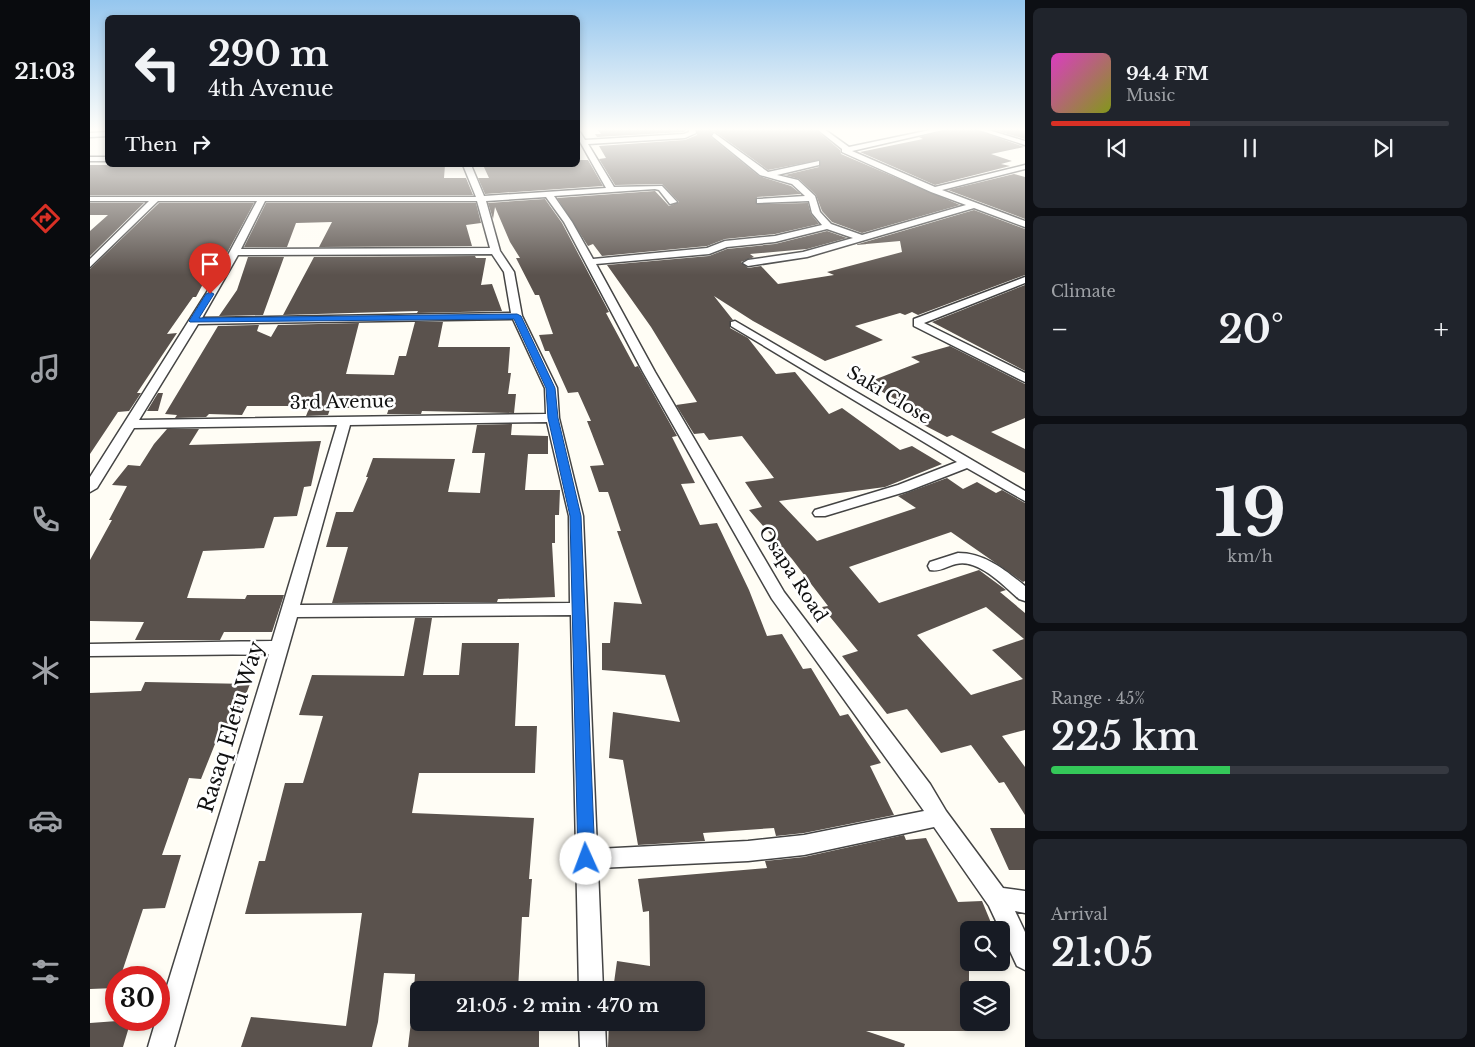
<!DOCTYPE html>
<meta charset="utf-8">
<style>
body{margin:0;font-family:"Libre Baskerville",serif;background:#20242c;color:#f1f3f6;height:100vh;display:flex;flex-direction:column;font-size:19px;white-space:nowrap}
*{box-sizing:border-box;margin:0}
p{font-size:16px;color:#9ea1a6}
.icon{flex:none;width:28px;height:28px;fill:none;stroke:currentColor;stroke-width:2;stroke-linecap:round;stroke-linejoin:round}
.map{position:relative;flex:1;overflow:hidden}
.drawer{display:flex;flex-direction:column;gap:8px;padding:8px;background:#0d0f14;width:450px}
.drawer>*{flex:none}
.guide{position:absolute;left:15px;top:15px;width:475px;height:152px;border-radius:8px;box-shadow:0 2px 8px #0003;background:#171b24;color:#f1f3f6;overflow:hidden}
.controls{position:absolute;left:870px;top:921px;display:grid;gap:10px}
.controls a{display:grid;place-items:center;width:50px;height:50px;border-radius:8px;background:#171b24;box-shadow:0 2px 8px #0003;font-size:25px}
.speed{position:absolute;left:15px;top:966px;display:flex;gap:10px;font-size:25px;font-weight:700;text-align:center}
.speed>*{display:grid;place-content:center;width:65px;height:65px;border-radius:50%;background:#171b24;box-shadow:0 2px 8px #0003;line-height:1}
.speed .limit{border:8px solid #d22;background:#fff;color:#111}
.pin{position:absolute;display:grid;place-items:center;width:42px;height:42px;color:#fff;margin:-51px -21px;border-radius:50% 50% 50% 0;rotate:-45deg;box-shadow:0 0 5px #0007}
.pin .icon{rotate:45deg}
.me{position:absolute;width:55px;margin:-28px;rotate:358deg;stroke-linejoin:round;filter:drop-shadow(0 0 4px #0008)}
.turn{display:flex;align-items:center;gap:18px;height:105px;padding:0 20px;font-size:22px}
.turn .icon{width:65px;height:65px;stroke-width:2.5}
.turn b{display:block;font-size:35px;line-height:42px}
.then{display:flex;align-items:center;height:48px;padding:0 20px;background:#0003;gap:10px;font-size:19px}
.big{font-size:38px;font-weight:600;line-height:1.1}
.drawer .widget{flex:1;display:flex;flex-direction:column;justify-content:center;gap:8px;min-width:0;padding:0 18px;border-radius:8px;background:#20242c}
.drawer .dial{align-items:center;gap:0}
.dial b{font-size:65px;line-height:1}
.song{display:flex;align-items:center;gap:15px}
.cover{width:60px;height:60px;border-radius:8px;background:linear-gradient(135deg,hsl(310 70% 55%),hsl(70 70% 35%))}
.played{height:5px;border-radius:2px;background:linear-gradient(90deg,#d93025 35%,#363941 35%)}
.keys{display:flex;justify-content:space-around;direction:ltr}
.heat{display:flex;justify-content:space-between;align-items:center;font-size:28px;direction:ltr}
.charge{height:8px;border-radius:4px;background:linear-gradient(90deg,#34c759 45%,#363941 0)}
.trip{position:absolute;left:320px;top:981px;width:295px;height:50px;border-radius:8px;background:#171b24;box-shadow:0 2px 8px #0003;font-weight:600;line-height:50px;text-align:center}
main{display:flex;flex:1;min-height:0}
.menu{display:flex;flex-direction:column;width:90px;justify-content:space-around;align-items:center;background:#090b0e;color:#9ea1a6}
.menu .icon{width:35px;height:35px}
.menu .active{color:#d93025}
.menu b{font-size:22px;color:#f1f3f6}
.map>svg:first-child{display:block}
</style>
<main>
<nav class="menu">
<b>21:03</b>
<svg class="icon active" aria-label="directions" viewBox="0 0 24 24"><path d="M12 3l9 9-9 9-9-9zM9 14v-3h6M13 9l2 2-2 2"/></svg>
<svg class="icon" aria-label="music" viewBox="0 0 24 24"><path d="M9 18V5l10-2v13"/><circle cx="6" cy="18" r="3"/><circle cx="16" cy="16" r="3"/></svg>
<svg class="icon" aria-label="phone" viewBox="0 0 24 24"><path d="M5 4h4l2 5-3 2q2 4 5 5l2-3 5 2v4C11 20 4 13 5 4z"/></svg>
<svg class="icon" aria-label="climate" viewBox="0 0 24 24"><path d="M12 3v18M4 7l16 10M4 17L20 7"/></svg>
<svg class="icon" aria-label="car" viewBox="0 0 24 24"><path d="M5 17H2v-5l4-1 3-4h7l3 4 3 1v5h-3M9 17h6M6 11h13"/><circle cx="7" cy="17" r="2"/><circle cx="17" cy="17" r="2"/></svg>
<svg class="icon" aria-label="filters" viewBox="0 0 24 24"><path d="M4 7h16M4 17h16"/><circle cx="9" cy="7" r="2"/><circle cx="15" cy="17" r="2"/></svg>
</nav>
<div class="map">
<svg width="935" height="1047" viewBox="0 0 935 1047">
<rect width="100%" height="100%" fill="#fffdf5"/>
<path fill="#5a524d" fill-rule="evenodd" d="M507,129H597L594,132L507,137L505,134H511Z
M607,129H725L750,150L751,154L870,205L772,233L742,222L732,211L726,195L709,179L695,175L729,167L730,160L678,170L624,131L621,137L669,176L701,186L711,194L667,197L666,204L718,203L721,214L729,224L685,234L635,239L617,246L512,256L503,244L498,246L467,198L565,191L579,206L589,202L572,184L525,185L509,159L516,158L509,146L595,140L607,135Z
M859,129H884L934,147L901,154L922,161L911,164L920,166L845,185L770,152L833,139L829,137Z
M901,129H935V139Z
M488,160H498L513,186L395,194L388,178H399L393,165H488Z
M0,165H242L241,167L355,165L354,178H376L383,195H0Z
M924,174L935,177V219L858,190Z
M455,199L472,223L519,312L516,313L545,367L548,366L583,429L587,436L582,437L605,483L591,484L610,525L627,523L659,590L677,636L692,634L713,669L721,668L750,716L758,714L791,763L780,766L804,815L714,833L686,836L684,828L613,833L615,841L548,845L533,760L519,758L523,712L590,722L575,675L512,670V643H520L524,602L552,604L527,531H531L518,492H509L500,466L514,465L497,421H501L488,392L478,393L459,351H455L449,335L463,334L449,295H445L426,258H430L420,242L405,207L403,219L398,203Z
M0,203H54L0,256V231L18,215H0Z
M69,203H164L137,253L129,254L106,297H103L77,334L87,333L47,393H51L39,411L28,412L0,454V269Z
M176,203H386L391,223L376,225L382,246L229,247L242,222L206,223L197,247H154Z
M884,210L935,229V275L828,315L822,312L815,315L810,313L765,326L793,340L735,361L663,321L624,296L643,320L640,321V328L658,338L686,374L705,372L739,414L752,408L810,450L822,446L852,464L795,487L689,501L727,541L826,508L808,496L857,478L873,489L887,482L906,493L912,490L935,503V581L933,582L861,532L759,567L789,603L889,570L916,590L910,592L935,613V730L912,736L935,767V815L914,782L909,783L881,745L851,753L817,709L797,714L752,656L768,651L732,607L738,606L702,559L659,510L672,507L655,482L684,478L652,436L619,440L614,433L604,434L586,405L607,402L561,327L517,265L619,256L637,249L685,244L737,231L757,238L717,249L660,254L664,257L651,262L658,268L671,266L688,284L744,275L737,272L812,252L810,241L765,245ZM896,607L934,639L902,650L933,679L881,695L827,635Z
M385,256L386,258H396L391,285L402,284L412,311L327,313L328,311L193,315L224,257Z
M158,257H194L173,315L129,316L147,290Z
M935,285V371L842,322Z
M325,322H353L348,347H420L418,373H421L418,394H426L424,413L332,411L331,414H297L299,408H250L240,409L238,415L216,416L220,406H157L152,415L119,414L116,417L85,418L87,415L75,414L128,326L169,325L167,331L181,337L188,325L269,323L256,374L304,375L309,356H316Z
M860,346L935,384V418L901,432L935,449V473L862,435L857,437L828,422L838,417L776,383L830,362L821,357Z
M68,393H73L68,411H57Z
M422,424L421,435L458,436V454H438L435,490H470L469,515H465V543H462L465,597L408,599L407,602L242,603L258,547H236L246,512H263L278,477H276L283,458L365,459L358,492L390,493L395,453H382L387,425Z
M77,429H109L99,445L231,441L221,486L214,487L207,516L184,517L174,548L113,551L97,598L155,599L157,595H194L182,632H134L130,640H45L54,622L0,621V560L22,520H19L37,486L22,485L38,465L50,466L64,444Z
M325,618H342L333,675H369L372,643H429L425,726H447L445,773H329L322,813L444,818L439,879H442L439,917H432L428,990H324L325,974L294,973L288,1022L282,1047H151L161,1017L256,1026L272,913L155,914L169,861H175L195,783H213L233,716L209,715L222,675L314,676Z
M55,682L160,684L144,724H133L111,779L99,778L72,855H91L75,908L53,909L30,978H26V988L0,989V693L51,691Z
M900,828H935V870H919Z
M814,835L816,840L836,838L868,902L892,901L904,930H879V1031H776L815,1044L814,1047H518L519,1022H606V990H523L527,961L560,966L559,911L553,912L548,879L677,868L675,861L714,857Z
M41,1020L33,1047H0V1023Z
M321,1022H449V1047H318Z"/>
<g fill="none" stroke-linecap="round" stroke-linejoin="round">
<g stroke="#444" stroke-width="3">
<path id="minor" d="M599,129H605L606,133L595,138L498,144L524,187L572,186L587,202L580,204L569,190L565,189L464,196L482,222L503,259L617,248L635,241L685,236L732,225L722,213L719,201L667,203V199H670L715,196L702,184L670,175L622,136L624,133L678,172L729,161V165L687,175L708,180L725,196L730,212L741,224L772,235L876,205L841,192L752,152V149L727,129H734L759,147L845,129H857L762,151L845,187L935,165V169L852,190L935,221V227L884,208L717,257L658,266L653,263L658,260L713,252L763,238L737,229L685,242L637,247L619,254L506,264L565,372L694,592L840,784L856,811L913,888L935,891V913L925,911L935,932V970L927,966L899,906L844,827L714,855L658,861L508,868L513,990H489L481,615L207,617L84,1047H58L66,1020H69V1012L179,654L0,656V644L182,641L247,425L44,428L7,488L0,492V477L124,281L167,201H68L0,267V259L59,201H0V197H386L373,165H381L394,196L516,188L488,138V131L490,132L495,140L594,134L599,132ZM456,197L474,222L553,372L682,599L834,811L714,835L658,841L507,849L493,516L469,418L467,388L432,316L424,272L410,251L396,201ZM175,201H387L400,248L151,249ZM402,254L414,272L421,313L112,318L148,255ZM423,319L455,388L456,414L49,420L108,324ZM457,422L479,516L480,603L210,605L260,425Z
M886,129H895L935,141V145Z
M18,132V136L0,137V133Z
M0,157H18V161H0Z
M935,277V283L834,323L935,373V382L824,326V319Z
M645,321L935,491V501L877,468L818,491L735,516H725L723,513L725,510L808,485L867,462L641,326V322Z
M868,553C895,553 915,570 935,586V601L929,599C914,586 888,558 866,564C857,566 851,572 840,570L838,566L840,562Z
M489,1022H515L516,1047H490Z"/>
</g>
<use href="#minor" fill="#fff" fill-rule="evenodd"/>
</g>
<linearGradient id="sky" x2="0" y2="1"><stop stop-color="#95c6ee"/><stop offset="0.47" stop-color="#fffefa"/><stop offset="1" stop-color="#fffefa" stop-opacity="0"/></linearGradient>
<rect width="935" height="275" fill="url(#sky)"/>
<path fill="#1a73e8" stroke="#114b97" d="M120,292L124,294L109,318L427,314L431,316L465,388L468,418L491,516L505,859L502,864L496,866L491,864L488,859L480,516L458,418L456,388L424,319L100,322L99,321L116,294Z"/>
<g text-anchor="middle" stroke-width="5" stroke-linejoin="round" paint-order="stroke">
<g font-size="18" fill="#111" stroke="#fff">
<text transform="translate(799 395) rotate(31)" y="6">Saki Close</text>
<text transform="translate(252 402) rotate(-1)" y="6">3rd Avenue</text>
<text transform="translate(703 574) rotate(57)" y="6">Osapa Road</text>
</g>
<g font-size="21" fill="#111" stroke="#fff">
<text transform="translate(141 727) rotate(-73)" y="7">Rasaq Eletu Way</text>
</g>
</g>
</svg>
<div class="controls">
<a><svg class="icon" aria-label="search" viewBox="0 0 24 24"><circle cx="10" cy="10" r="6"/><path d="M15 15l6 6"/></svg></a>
<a><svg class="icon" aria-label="layers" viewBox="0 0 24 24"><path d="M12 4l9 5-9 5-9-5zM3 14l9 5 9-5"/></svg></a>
</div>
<div class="speed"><div class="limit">30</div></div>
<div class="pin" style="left:120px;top:294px;background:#d93025"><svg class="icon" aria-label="arrive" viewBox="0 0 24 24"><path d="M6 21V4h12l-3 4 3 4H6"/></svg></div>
<svg class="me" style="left:496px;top:859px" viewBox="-20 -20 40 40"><circle r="19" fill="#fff"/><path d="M0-13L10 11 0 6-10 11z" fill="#1a73e8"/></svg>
<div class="trip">21:05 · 2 min · 470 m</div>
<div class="guide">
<div class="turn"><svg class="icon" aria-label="left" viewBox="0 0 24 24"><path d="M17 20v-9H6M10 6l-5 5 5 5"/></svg><div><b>290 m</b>4th Avenue</div></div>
<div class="then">Then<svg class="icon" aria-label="right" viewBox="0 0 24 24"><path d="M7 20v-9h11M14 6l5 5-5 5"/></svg></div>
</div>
</div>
<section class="drawer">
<div class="widget">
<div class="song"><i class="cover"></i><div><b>94.4 FM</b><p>Music</p></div></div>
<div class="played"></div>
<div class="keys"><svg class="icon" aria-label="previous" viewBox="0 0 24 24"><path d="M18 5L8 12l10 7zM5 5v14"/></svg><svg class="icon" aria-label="pause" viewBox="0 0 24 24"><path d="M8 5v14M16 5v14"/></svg><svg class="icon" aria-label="next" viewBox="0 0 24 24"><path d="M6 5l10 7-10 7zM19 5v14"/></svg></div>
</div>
<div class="widget"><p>Climate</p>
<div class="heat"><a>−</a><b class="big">20°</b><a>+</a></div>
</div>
<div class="widget dial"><b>19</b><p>km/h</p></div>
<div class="widget"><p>Range · 45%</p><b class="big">225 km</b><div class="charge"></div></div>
<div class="widget"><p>Arrival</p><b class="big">21:05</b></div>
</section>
</main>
